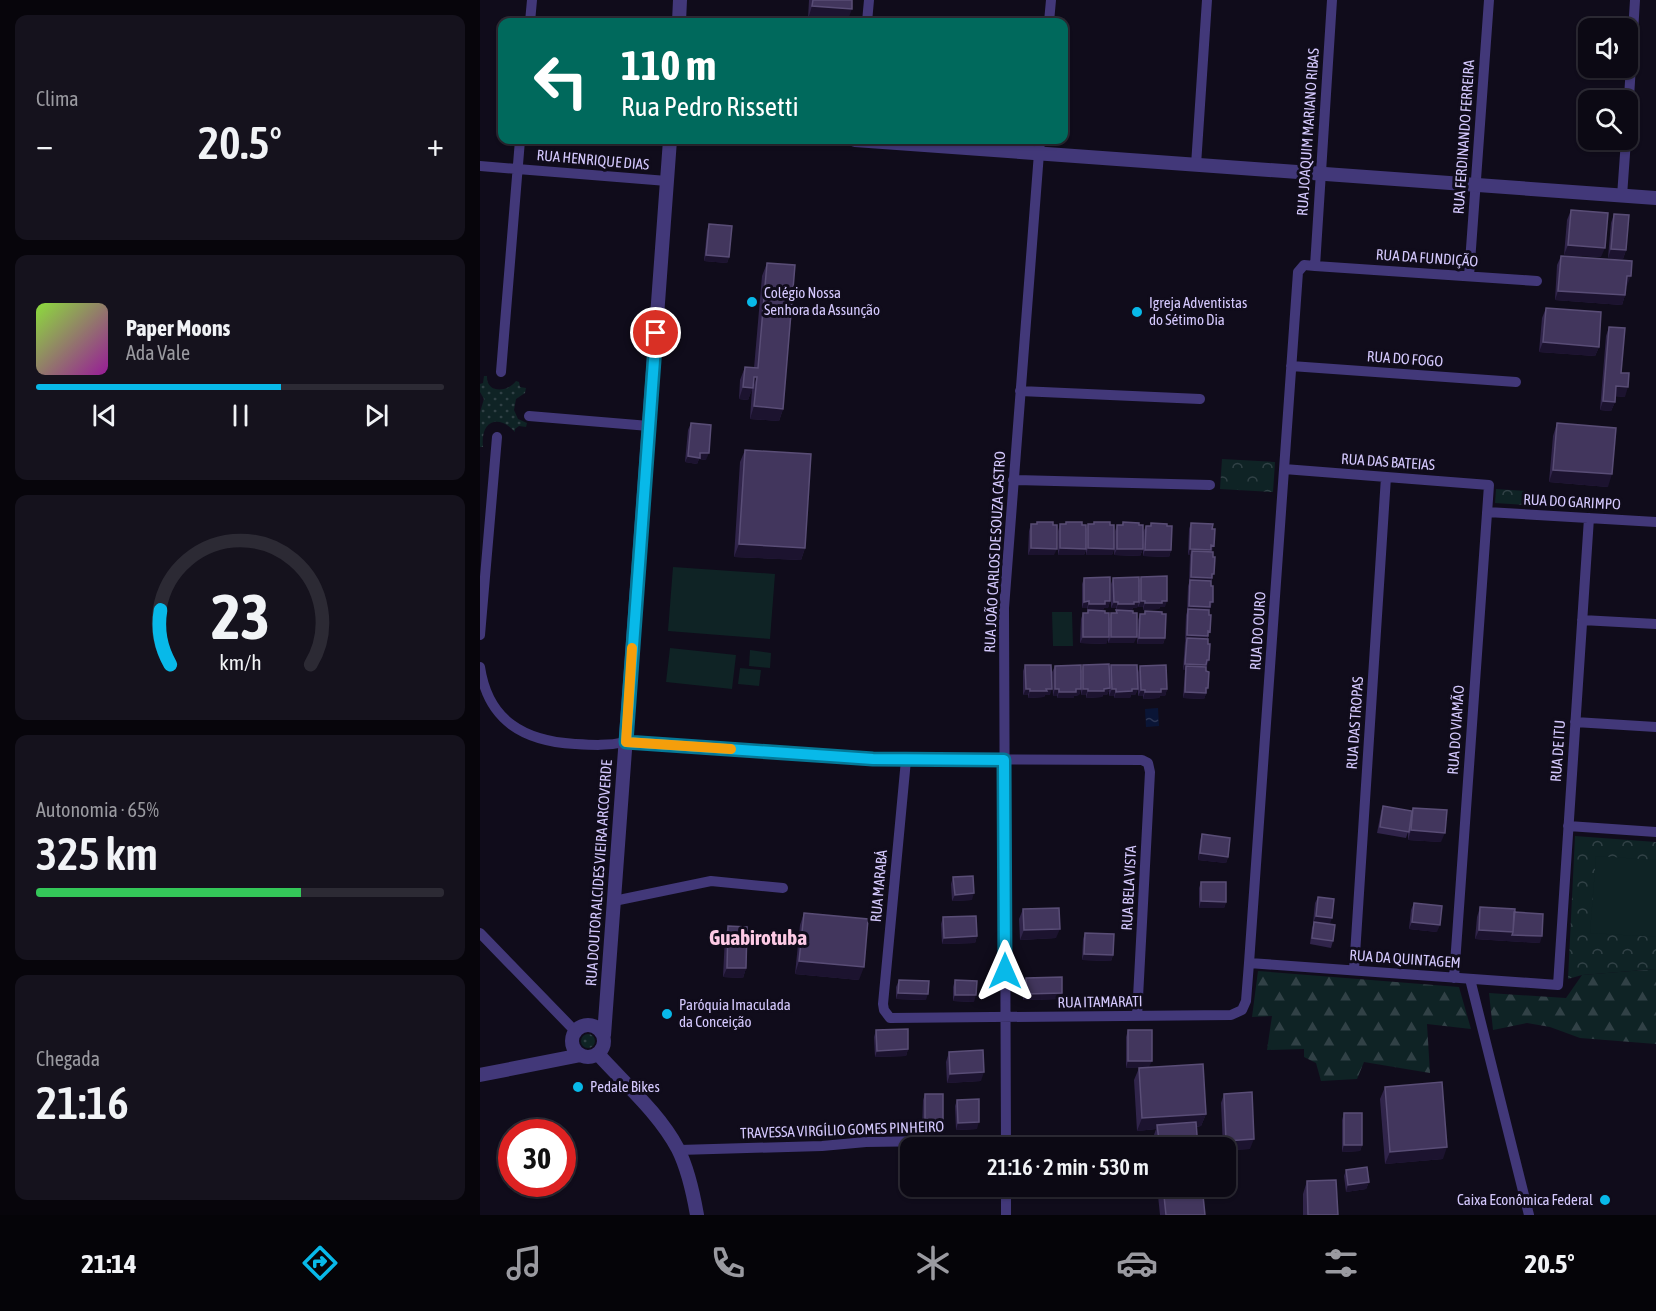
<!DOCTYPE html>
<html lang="pt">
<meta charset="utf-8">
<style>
body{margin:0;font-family:"Asap Condensed",sans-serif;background:#15121d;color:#f1f3f6;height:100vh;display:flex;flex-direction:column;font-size:22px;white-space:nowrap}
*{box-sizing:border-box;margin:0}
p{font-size:20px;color:#9a9aa0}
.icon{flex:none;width:33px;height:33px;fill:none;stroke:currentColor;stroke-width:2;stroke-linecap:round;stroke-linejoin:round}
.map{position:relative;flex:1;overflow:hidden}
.panel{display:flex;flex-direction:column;gap:15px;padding:15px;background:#07050b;width:480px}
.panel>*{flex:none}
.guide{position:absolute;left:18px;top:18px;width:570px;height:126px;border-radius:12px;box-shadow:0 2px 4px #0004,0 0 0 2px #2c2a34;background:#00695c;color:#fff;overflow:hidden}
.fabs{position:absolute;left:1098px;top:18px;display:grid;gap:12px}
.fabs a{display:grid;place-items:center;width:60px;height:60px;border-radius:12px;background:#0c0914;box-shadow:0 2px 4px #0004,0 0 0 2px #2c2a34;font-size:30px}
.speed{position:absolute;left:18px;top:1119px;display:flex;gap:12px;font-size:30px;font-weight:700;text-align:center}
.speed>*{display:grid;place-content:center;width:78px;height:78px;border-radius:50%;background:#0c0914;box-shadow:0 2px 4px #0004,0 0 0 2px #2c2a34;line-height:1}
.speed .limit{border:9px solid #d22;background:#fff;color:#111}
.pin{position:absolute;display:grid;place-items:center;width:51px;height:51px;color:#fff;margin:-26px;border:3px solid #fff;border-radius:50%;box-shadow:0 2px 6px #0007}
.me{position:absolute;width:66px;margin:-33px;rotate:0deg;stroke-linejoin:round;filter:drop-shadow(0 0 4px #0008)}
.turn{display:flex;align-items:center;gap:21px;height:126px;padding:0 24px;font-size:27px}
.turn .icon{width:78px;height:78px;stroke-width:2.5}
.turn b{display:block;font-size:42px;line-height:51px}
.big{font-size:45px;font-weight:600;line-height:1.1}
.panel .tile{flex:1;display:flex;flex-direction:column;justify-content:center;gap:9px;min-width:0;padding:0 21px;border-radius:12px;background:#15121d}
.panel .dial{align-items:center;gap:0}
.dial svg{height:156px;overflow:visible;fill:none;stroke:#2c2a34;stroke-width:7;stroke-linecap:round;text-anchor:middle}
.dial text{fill:#f1f3f6;stroke:none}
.song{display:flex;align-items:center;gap:18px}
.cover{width:72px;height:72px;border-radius:9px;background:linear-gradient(135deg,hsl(90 70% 55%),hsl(300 70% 35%))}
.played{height:6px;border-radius:3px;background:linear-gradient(90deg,#08b9e9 60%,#2c2a34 60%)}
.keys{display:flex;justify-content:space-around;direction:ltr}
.heat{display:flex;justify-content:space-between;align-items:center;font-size:33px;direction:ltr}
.charge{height:9px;border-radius:4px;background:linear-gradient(90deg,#34c759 65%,#2c2a34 0)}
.trip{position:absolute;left:420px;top:1137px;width:336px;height:60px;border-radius:12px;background:#0c0914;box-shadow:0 2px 4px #0004,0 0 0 2px #2c2a34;font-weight:600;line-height:60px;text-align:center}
.dock{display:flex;height:96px;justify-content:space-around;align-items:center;background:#050408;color:#9a9aa0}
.dock .icon{width:42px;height:42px}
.dock .active{color:#08b9e9}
.dock b{font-size:27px;color:#f1f3f6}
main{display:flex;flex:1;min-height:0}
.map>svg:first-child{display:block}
</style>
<main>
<section class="panel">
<div class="tile"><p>Clima</p>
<div class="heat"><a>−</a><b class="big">20.5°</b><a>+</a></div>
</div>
<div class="tile">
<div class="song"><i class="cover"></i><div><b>Paper Moons</b><p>Ada Vale</p></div></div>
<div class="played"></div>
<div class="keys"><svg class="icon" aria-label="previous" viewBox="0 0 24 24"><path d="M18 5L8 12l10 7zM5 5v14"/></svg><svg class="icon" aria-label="pause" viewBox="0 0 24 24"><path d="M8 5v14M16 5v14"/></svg><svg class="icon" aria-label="next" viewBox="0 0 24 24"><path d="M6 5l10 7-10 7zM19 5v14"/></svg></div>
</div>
<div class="tile dial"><svg viewBox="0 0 100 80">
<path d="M14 69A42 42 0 1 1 86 69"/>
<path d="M14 69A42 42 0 0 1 9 41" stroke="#08b9e9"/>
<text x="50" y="56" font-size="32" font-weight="700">23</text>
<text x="50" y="72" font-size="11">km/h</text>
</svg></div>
<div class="tile"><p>Autonomia · 65%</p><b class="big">325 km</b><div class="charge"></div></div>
<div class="tile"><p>Chegada</p><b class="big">21:16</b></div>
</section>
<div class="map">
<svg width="1176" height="1215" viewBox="0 0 1176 1215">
<defs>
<pattern id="grass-dots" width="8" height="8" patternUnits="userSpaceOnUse" patternTransform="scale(1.5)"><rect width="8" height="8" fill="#0f2325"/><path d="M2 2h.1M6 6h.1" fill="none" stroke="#314146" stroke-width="1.8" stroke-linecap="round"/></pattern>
<pattern id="forest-firs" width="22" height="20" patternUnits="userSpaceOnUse" patternTransform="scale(1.5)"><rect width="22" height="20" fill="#0f2325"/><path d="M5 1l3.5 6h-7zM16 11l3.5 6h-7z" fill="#314146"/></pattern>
<pattern id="park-crowns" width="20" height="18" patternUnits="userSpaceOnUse" patternTransform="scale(1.5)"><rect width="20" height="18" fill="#0f2325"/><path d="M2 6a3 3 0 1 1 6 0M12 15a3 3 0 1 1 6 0" fill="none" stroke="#314146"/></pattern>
<pattern id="water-ripples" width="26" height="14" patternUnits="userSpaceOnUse" patternTransform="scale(1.5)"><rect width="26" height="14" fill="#0a1536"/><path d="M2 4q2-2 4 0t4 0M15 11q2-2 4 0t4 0" fill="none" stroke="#2d3654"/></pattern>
</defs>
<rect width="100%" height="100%" fill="#100c1b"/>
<path fill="url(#grass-dots)" d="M4,376H7C6,393 27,393 36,381L39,382L40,387L46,388L45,393L36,399L34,410L38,419L47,423L46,427L39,426L35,429V432C19,414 0,420 3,447H0V412L4,399L0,392V384L3,383Z
M101 1041a7 7 0 1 1 14 0a7 7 0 1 1-14 0Z"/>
<path fill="url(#forest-firs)" d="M1176,969V1044L1100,1038L1070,1027L1047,1023L1013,1030L1009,993L1086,998L1102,975Z
M778,971L979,987L991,1029L947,1024L950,1073L884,1062L877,1079L841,1081L836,1063L824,1057V1049L787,1050L792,1016L772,1017Z"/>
<path fill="url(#park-crowns)" d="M742,459L795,462L793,492L740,489Z
M1016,489L1047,491L1046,505L1015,503Z
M1095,836L1176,842V969L1102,975L1088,979Z"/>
<path fill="#0f2325" d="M193,567L295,574L290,639L188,631Z
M572,612H592L593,646H573Z
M190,648L256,655L252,689L186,682Z
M270,650L291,653L290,668L269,666Z
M260,668L281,670L279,686L258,684Z
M1116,856L1176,860V937L1110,933Z"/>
<path fill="url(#water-ripples)" d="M678,708L679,726L666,727L665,709Z"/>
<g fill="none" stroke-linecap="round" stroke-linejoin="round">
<path stroke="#423879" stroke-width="10" d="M50,22L52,0
M387,22L389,0
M569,22L571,0
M1148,114L1155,0
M716,165L727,0
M0,166L187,181
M1142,196L1146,140
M835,266L852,0
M989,276L1009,0
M811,366L1036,382
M21,372L40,140
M540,391L720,399
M49,416L169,426
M804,469L1009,485L974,978
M533,480L730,485
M1007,512L1176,522
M1102,620L1176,624
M0,635L17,437
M0,667C8,721 44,741 95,744C112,745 128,746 145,742L393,759L662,760L668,763L670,772L657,1016
M1095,722L1176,727
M426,760L403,1004L404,1010L410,1018L751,1015L762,1010L766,1001L769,963L818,272L824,265L835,266L1057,281
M1088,826L1176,832
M134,901L231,881L303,888
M0,933L95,1031
M769,963L1078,985L1109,518
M874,970L906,477
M990,979L1049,1215
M526,1148L524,608L560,140
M199,1150L342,1146L386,1142L526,1140
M526,1186V1215"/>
<path stroke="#423879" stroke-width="14" d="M199,22L200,0
M375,140L1176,198
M92 1041a16 16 0 1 1 32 0a16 16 0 1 1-32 0Z
M124,1035L190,140
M118,1054C145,1084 179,1113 198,1149C208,1169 213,1192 217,1215
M0,1075L101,1055"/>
</g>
<path fill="#30244a" d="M329,0H372L367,22L328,19Z
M1091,210L1121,257L1084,255L1087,220Z
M1134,214L1146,250L1143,259L1128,258L1131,223Z
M229,224L249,257L247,263L224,261L227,231Z
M1081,256L1147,286H1146L1145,295L1142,305L1075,300L1077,265Z
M287,263L303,409L299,421L270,419L272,389L268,400L259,399L260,380L265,367L274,368L282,276Z
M1066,308L1119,347L1115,356L1059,352L1062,318Z
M1129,327L1141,373L1145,397L1135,396V402L1131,411L1120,410L1126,336Z
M211,423L226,460L219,459L217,464L205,462L208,430Z
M1077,423L1128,487L1069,482L1073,436Z
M265,450L325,548L321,560L254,557L260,462Z
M557,522L574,555H548L549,531L551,524H556Z
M586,522L602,525L606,529L608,524H613L614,522L634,549L632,555H606V550L604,555H578V531L580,524H585Z
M643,522L659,525L663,549L660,556L634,555L635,531L637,525H642Z
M671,523L687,526L691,550L689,557L663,556V532L666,526H670Z
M711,523L732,552V580L731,581L730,609L729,610L728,638L727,639L729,660L726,667L728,688L724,699L703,698L705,670H703L705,642L706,615L707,612L708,586L709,583L710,555H708L709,529Z
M661,577L685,607H680L679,609L663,610V607H658V604L657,608H653L652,610L654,643H628V638L626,644L600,643L601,619L603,613H607L608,610L625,613L629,619L631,613H636V608H631V584L633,578L659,580Z
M604,578L630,601L628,608H624L623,610H607V608H602V584Z
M665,611L682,614L685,638L683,644H657L658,620L660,614H664Z
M545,665L570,695H565L564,697L548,698V695H543V671Z
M603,665L629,670L631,665L658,689L655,695H651L650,698H634V696H629V690L627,695H623L622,697L606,698V695H601V689L599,695L594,696V698H577V696H573L572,672L575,666L601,671Z
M660,666L687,689L685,696H680L679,698L663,699V696H658V672Z
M903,806L932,811L933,808L961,842L928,840V832L926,838L897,833L901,812Z
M722,834L748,857L746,863L718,860L720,841Z
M473,877L492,900L472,901L471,884Z
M721,882L746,902L744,908H719V888Z
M838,897L850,924L853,941L851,948L830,944L832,928L834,923H833L835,903Z
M934,903L957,932L929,929L931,910Z
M1000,907L1034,912L1060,943L995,939L997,917Z
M543,909L576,938L540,940L539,919Z
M324,913L379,980L315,974L320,925Z
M463,917L497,936L495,943L462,944L461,924Z
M248,926L266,968L263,978L243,977L245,936Z
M605,933L633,955L631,961L602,960L603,939Z
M546,978L582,993L580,999L543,1000V984Z
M419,980L446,1000L416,999V987Z
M475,980L494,1002L473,1001V987Z
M396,1030L428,1049L426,1056L395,1057L394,1037Z
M648,1030L669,1067L726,1114L721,1126L716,1127L718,1148H674L673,1138L676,1129L657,1131L654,1080L659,1068L664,1067L646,1068V1037Z
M469,1052L501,1081L467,1083L466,1062Z
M905,1087L963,1159L905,1164L900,1099Z
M445,1094L461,1129H442L443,1100Z
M744,1094L770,1149L746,1150V1148H743L741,1103Z
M477,1100L497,1129L476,1130L475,1106Z
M864,1113L882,1145L880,1151L862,1152V1120Z
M866,1170L889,1182L886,1189L866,1192L864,1176Z
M827,1181L858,1215H823V1194Z
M677,1186H722L725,1215H680Z"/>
<path fill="#1c132f" d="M332,6L372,9L367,22L328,19Z
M1088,245L1125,248L1121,257L1084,255Z
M1131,249L1146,250L1143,259L1128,258Z
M226,255L249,257L247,263L224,261Z
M1147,276H1151L1147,286H1143Z
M1078,291L1145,295L1142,305L1075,300Z
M1063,342L1119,347L1115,356L1059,352Z
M274,377H277L268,400L259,399L263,387Z
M1136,386L1148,387L1145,397L1132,396Z
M1123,401L1135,402L1131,411L1120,410Z
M274,406L303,409L299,421L270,419Z
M220,453H229L226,460L219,459L217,464L205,462L208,456Z
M1073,470L1132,474L1128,487L1069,482Z
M259,544L325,548L321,560L254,557Z
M731,545L734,546L732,552L712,551L710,555H708L710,549Z
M551,548L577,549L574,555H548Z
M580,548L606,549L604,555H578Z
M608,548L634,549L632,555H606Z
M637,549H663L660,556L634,555Z
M665,550H691L689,557L663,556Z
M734,574L729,584L710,580L708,583L711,577Z
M609,601L607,608H602L604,602Z
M625,601H630L628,608H624L623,610H607L609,604Z
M661,601H665L663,607H658Z
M682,601H687L685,607H680L679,609L663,610L665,603Z
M634,602H638L636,608H631Z
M654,602H659L657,608H653L652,610H636L638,604Z
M730,602H733L728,613L708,609L707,612L709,606Z
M728,631L730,632L725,642L707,638L705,642L707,635Z
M603,637H629L626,644L600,643Z
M631,637H657L654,643H628Z
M659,638H685L683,644H657Z
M729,660L727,667L706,666L705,670H703L705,664Z
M630,688L627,695H623L622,697L606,698L608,691Z
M726,688H728L724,699L703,698L705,692Z
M546,689H550L548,695H543Z
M566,689H572L570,695H565L564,697L548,698L550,691Z
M575,689H579L577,696H573Z
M596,689H601L599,695L594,696V698H577L579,692Z
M603,689H608L606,695H601Z
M632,689H636L634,696H629Z
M652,689H658L655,695H651L650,698H634L636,692Z
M681,689H687L685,696H680L679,698L663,699L665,692Z
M661,690H665L663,696H658Z
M931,830L965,833L961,842L928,840Z
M720,853L748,857L746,863L718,860Z
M494,893L492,900L472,901L475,895Z
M721,901L746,902L744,908H719Z
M836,916L852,918L850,924L833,923Z
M932,922L960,925L957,932L929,929Z
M580,929L576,938L540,940L544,930Z
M999,930L1033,932L1062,936L1060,943L995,939Z
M497,936L495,943L462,944L464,938Z
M604,954L633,955L631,961L602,960Z
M319,961L384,967L379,980L315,974Z
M247,968H266L263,978L243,977Z
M418,993L448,994L446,1000L416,999Z
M582,993L580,999L543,1000L546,994Z
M475,995H496L494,1002L473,1001Z
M428,1049L426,1056L395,1057L397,1051Z
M648,1061H672L669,1067L646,1068Z
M504,1072L501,1081L467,1083L470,1074Z
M726,1114L721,1126L678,1129L677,1125L676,1129L657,1131L662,1118Z
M499,1122L497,1129L476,1130L478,1123Z
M445,1123H463L461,1129H442Z
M774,1139L770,1149L746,1150V1148H744L746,1141Z
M864,1145H882L880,1151L862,1152Z
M967,1147L963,1159L905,1164L910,1152Z
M889,1182L886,1189L866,1192L868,1185Z
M553,1186L585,1187L583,1193H551Z"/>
<path fill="#42365d" stroke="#594d76" stroke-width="1.5" d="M333,0H372V9L332,6Z
M234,20L260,22H234Z
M1091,210L1128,213L1125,248L1088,245Z
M1134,214L1149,215L1146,250L1131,249Z
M229,224L252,226L249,257L226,255Z
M1081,256L1152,261L1151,276H1147L1145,295L1078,291Z
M287,263L315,265L303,409L274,406L277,377H274L273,388L263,387L265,367L278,368Z
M1066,308L1121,312L1119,347L1063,342Z
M1129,327L1145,328L1141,373H1149L1148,387L1136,386L1135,402L1123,401Z
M211,423L231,425L229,453H220V458L208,456Z
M1077,423L1136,428L1132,474L1073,470Z
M265,450L331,454L325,548L259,544Z
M557,522H573V525H577V549L551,548V524H557Z
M586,522H602V525H606V549L580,548V524H586Z
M614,522H630V525H634V549L608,548V524H614Z
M643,522L659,523V525H663V549H637V525H643Z
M671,523L687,524V526H692L691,550H665L666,526H671Z
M711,523L733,524L732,529H735L734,546L731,545V550L710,549Z
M712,551L733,552V557H735L734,574H732V578L711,577Z
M687,576V601H682V603H665V601H661V577Z
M630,577V601H625V604H609V601L604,602V578Z
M659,577V602H654V604H638V602H634L633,578Z
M710,580L731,581V586H733V602H730V607L709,606Z
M708,609L729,610V615H731L730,632L728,631V636L707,635Z
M608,610L625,611V613H629V637H603V613H608Z
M636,610L653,611V613H657V637H631V613H637Z
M665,611L682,612V614H686L685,638H659L660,614H665Z
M707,638L728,639V644H730L729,660H727L726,665L705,664Z
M629,664L630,688L624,689V691H608V689H603V665Z
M545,665H571L572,689H566L567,691H550V689H546Z
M601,665V689H596V692H579V689H575V666Z
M631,665H657L658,689H652V691L636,692V689H632Z
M686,665L687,689H681V692H665V690H661L660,666Z
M706,666L726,667V671L729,672L728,688H726V693L705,692Z
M903,806L932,811L929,832L900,827Z
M933,808L967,810L965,833L931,830Z
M722,834L750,838L748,857L720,853Z
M493,876L494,893L475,895L473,877Z
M721,882H746V902L721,901Z
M838,897L854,899L852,918L836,916Z
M934,903L962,906L960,925L932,922Z
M1000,907L1035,909L1033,932L999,930Z
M579,908L580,929L544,930L543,909Z
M1034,912L1063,914L1062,936L1032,935L1033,932Z
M324,913L388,919L384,967L319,961Z
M496,916L497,936L464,938L463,917Z
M834,922L855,925L853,941L832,938Z
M248,926L267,927L266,968H247Z
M605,933L634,934L633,955L604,954Z
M582,977V993L546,994V978Z
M419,980L449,981L448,994L418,993Z
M475,980L497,981L496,995H475Z
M428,1029V1049L397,1051L396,1030Z
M648,1030H672V1061H648Z
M503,1050L504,1072L470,1074L469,1052Z
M723,1064L726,1114L662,1118L659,1068Z
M962,1082L967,1147L910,1152L905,1087Z
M772,1092L774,1139L746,1141L744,1094Z
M445,1094H463V1123H445Z
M499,1099V1122L478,1123L477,1100Z
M864,1113H882V1145H864Z
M716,1122L718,1148H680L677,1125Z
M887,1167L889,1182L868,1185L866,1170Z
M856,1180L858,1215H828L827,1181Z
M683,1186H722L725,1215H686Z"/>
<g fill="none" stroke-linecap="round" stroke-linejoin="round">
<g stroke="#057897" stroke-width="15">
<path id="route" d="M176,333L146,742L393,759L524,760L525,971"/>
</g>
<use href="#route" stroke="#08b9e9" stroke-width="10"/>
<path stroke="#f59e0b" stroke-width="10" d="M152,648L146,742L251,749"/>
</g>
<g fill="#08b9e9" stroke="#100c1b" stroke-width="2">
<circle cx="272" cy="302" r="6"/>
<circle cx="657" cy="312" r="6"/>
<circle cx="187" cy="1014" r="6"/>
<circle cx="98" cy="1087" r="6"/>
<circle cx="1125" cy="1200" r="6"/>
</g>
<g text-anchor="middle" stroke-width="6" stroke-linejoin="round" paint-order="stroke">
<g font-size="15" fill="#d4c8fd" stroke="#100c1b">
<text transform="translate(828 132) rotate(-86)" y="5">RUA JOAQUIM MARIANO RIBAS</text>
<text transform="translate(984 137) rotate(-86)" y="5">RUA FERDINANDO FERREIRA</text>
<text transform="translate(113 160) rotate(5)" y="5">RUA HENRIQUE DIAS</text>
<text transform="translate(947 258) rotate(4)" y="5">RUA DA FUNDIÇÃO</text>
<text transform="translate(925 359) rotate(4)" y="5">RUA DO FOGO</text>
<text transform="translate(908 462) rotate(4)" y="5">RUA DAS BATEIAS</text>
<text transform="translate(1092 502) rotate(3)" y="5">RUA DO GARIMPO</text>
<text transform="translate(515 552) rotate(-87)" y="5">RUA JOÃO CARLOS DE SOUZA CASTRO</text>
<text transform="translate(778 631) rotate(-86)" y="5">RUA DO OURO</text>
<text transform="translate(875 723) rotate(-86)" y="5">RUA DAS TROPAS</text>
<text transform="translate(976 730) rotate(-86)" y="5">RUA DO VIAMÃO</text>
<text transform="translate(1078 751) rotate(-86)" y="5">RUA DE ITU</text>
<text transform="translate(119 873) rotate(-86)" y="5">RUA DOUTOR ALCIDES VIEIRA ARCOVERDE</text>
<text transform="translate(399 886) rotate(-85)" y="5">RUA MARABÁ</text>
<text transform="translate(649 888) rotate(-87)" y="5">RUA BELA VISTA</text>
<text transform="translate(925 959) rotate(4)" y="5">RUA DA QUINTAGEM</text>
<text transform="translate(620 1002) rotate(-1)" y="5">RUA ITAMARATI</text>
<text transform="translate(362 1130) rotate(-2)" y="5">TRAVESSA VIRGÍLIO GOMES PINHEIRO</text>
</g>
<g font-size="15" fill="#d4c8fd" stroke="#100c1b" text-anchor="start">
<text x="284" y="298">Colégio Nossa<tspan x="284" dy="17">Senhora da Assunção</tspan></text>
<text x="669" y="308">Igreja Adventistas<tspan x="669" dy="17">do Sétimo Dia</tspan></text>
<text x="199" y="1010">Paróquia Imaculada<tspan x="199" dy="17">da Conceição</tspan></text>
<text x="110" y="1092">Pedale Bikes</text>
<text x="1113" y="1205" text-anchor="end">Caixa Econômica Federal</text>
</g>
<g font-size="21" font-weight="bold" fill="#fdcae5" stroke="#100c1b">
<text x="278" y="945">Guabirotuba</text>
</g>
</g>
</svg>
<div class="fabs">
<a><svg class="icon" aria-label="sound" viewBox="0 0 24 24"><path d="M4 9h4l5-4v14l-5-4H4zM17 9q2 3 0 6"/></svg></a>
<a><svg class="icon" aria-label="search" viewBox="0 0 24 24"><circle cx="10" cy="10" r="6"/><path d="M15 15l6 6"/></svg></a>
</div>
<div class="speed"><div class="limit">30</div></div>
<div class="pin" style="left:176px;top:333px;background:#d93025"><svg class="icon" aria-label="arrive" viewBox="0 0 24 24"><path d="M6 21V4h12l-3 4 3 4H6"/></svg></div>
<svg class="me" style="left:525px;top:971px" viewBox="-20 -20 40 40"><path d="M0-17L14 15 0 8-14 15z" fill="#08b9e9" stroke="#fff" stroke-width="4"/></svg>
<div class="trip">21:16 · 2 min · 530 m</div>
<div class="guide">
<div class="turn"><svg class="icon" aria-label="left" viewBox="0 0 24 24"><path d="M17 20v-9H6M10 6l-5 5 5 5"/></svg><div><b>110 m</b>Rua Pedro Rissetti</div></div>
</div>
</div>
</main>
<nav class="dock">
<b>21:14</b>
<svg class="icon active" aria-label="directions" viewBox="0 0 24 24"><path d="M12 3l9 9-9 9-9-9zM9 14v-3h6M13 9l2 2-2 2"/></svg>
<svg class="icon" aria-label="music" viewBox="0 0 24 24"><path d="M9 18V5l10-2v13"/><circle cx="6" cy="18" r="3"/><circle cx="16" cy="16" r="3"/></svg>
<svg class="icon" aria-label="phone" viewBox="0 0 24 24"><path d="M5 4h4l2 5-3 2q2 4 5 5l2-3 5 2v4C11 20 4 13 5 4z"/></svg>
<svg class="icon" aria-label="climate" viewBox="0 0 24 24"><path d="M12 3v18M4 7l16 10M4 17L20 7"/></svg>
<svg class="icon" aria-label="car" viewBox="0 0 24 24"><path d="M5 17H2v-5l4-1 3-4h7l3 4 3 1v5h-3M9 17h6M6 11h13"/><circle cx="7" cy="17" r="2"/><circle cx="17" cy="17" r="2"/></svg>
<svg class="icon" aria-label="filters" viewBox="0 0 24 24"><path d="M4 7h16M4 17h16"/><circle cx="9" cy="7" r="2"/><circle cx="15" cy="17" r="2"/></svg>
<b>20.5°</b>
</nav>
